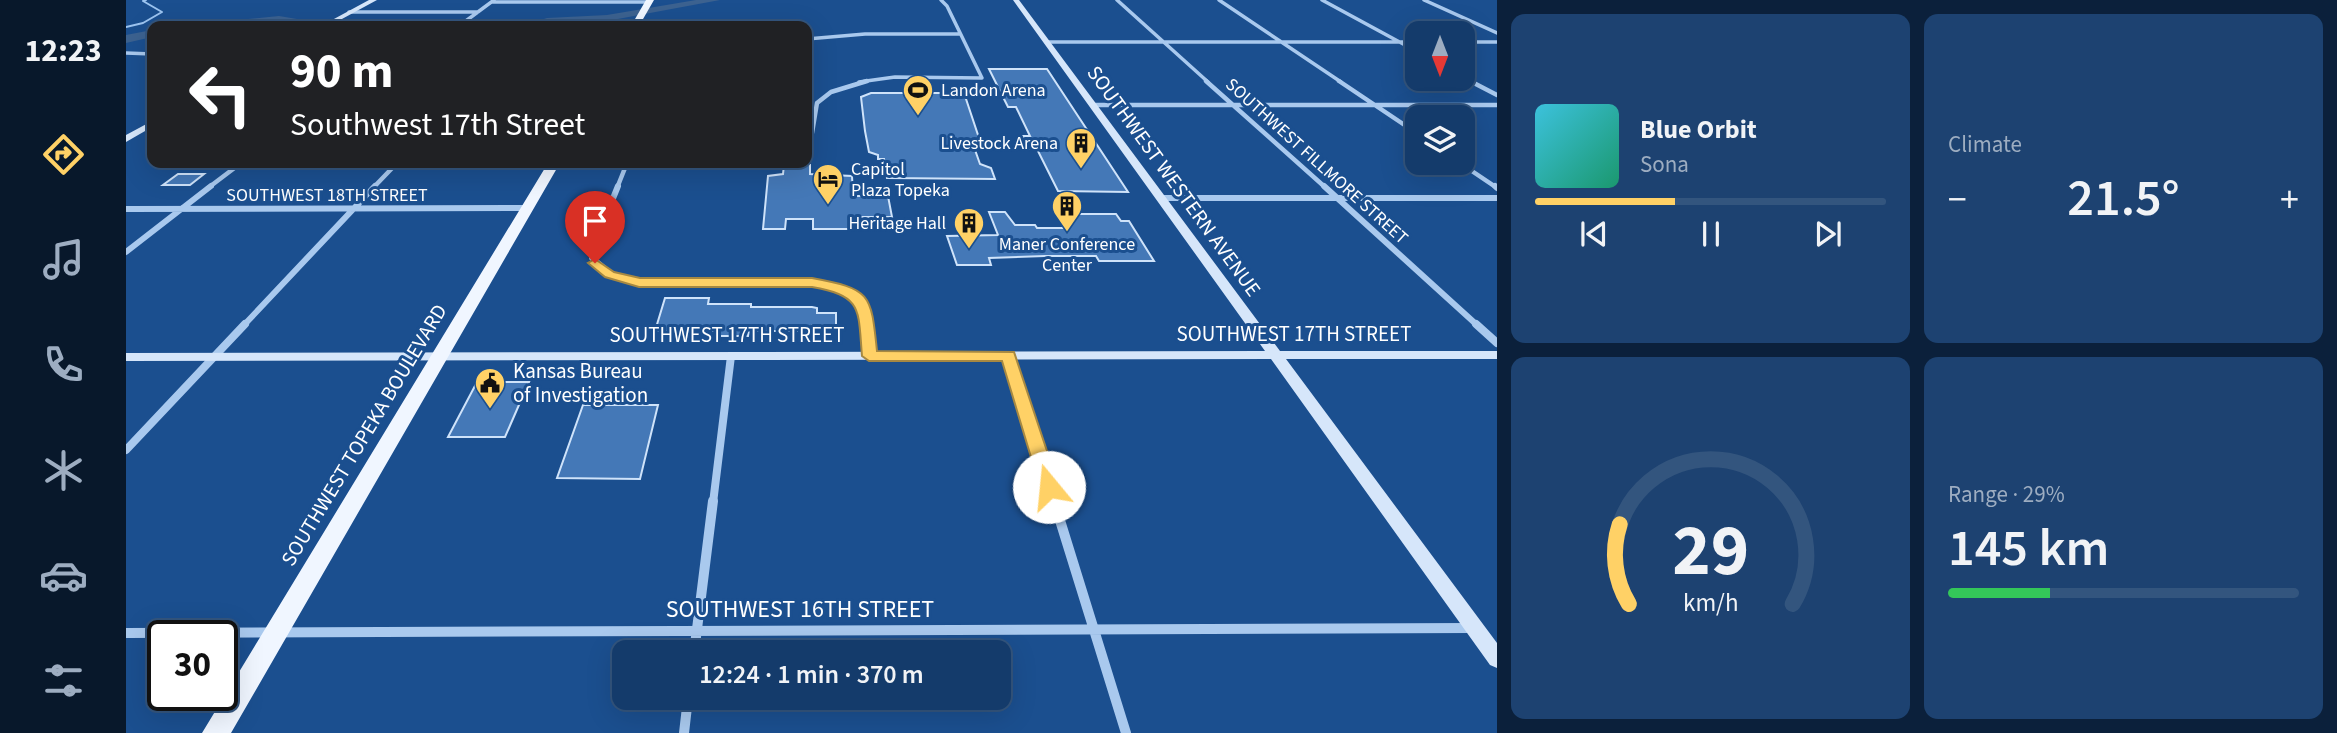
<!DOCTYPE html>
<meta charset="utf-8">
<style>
body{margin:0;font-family:"Source Sans 3",sans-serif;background:#1d4271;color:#f1f3f6;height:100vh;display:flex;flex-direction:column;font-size:26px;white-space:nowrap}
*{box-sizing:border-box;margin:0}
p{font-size:23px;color:#9dadc1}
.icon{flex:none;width:38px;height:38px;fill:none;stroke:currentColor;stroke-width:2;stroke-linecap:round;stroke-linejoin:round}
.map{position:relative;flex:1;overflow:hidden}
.details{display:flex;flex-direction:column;gap:14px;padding:14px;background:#0b203b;width:840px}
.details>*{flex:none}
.guide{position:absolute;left:21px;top:21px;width:665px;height:147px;border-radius:14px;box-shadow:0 7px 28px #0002,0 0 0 2px #33557e;background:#202124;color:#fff;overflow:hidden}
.needle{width:46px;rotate:180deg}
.fabs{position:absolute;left:1279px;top:21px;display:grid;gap:14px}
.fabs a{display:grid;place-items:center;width:70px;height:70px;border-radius:14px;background:#143b6b;box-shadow:0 7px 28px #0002,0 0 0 2px #33557e;font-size:35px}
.speed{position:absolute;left:21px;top:620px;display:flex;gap:14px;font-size:35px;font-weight:700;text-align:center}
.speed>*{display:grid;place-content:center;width:91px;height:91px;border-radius:50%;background:#143b6b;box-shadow:0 7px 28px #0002,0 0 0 2px #33557e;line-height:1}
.speed .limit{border:4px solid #111;border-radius:10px;background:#fff;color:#111}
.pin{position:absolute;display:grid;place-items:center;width:60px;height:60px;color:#fff;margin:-72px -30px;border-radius:50% 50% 50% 0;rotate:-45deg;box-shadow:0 0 7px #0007}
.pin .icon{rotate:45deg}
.me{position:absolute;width:77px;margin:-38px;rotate:343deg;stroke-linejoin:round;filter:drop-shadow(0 0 5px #0008)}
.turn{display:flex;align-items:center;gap:24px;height:147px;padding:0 28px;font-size:32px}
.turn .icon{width:91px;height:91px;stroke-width:2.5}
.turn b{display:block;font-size:49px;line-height:60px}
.big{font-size:52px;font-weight:600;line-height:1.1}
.details .widget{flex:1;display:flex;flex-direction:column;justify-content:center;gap:10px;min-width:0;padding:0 24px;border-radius:14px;background:#1d4271}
.details .dial{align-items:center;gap:0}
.dial svg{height:182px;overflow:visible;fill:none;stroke:#33557e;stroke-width:7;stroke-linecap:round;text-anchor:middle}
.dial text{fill:#f1f3f6;stroke:none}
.song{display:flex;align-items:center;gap:21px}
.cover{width:84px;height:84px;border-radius:10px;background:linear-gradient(135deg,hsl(190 70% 55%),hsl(160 70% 35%))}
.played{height:7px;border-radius:4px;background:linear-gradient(90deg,#ffd166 40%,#33557e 40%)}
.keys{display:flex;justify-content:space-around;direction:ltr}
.heat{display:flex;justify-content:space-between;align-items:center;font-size:38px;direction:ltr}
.charge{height:10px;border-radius:5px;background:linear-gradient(90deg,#34c759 29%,#33557e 0)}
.details .tiles{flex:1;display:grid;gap:14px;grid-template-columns:repeat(2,1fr)}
.trip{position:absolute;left:486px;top:640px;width:399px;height:70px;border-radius:14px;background:#143b6b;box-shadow:0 7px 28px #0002,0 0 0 2px #33557e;font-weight:600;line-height:70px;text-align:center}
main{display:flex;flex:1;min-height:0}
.tabs{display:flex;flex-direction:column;width:126px;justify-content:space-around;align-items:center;background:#08182b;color:#9dadc1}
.tabs .icon{width:49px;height:49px}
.tabs .on{color:#ffd166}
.tabs b{font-size:32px;color:#f1f3f6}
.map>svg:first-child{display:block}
</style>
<main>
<nav class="tabs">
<b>12:23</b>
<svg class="icon on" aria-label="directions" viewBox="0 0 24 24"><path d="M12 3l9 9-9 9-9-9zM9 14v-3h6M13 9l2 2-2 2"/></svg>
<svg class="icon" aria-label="music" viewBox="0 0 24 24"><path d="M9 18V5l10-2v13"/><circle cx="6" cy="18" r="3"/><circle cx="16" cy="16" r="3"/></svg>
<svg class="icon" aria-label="phone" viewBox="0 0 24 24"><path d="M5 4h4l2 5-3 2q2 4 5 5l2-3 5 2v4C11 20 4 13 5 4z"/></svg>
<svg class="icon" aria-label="climate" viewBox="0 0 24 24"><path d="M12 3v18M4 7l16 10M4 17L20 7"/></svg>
<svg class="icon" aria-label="car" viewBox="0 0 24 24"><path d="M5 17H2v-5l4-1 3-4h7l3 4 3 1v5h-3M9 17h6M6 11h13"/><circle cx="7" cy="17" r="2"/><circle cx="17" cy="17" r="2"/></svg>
<svg class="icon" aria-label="filters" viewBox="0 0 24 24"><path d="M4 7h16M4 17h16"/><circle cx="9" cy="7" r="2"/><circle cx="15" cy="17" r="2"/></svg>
</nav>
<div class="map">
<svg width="1371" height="733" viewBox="0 0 1371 733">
<rect width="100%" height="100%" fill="#1b4f8f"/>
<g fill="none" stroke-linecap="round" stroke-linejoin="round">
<path stroke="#9cc4f0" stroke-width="2" d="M0,27L17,23L36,12L17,1L20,0"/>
<path fill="#3c6290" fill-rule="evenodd" d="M570,0H594L481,21L396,26L421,18L481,15Z
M153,16L213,26L153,22L74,26L80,23Z
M26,30V37L0,43V35Z"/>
</g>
<path fill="#4478b7" stroke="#cfe3fa" stroke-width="2" d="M863,69H921L1002,192L932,191L911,149H903L897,136H904L890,107H882Z
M745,93H838L855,144L848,147L854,164L865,168L869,179L761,178L758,159H752V155L743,152L739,131L735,97Z
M658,165H684V174L726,176L727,196H762L766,217H732L733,229H687V219H660L659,229H637L642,176L657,174Z
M52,174H78L64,185H37Z
M863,212H879L889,225H909L911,228H939L932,214H990L995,221H1003L1028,261H973L970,256H919L863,258L865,265H831L821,236L872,235Z
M539,298H583L582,304H625V307H686L691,308V313H710V325H686V331H623L622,336H592L593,331H529Z
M351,382H403L379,437H322Z
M457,405H532L514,479L431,478Z"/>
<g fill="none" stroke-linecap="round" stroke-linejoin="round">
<path stroke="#a9c9ee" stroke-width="3.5" d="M991,0L1082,82
M1093,0L1215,82
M1196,0L1292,52
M1298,0L1371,33
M366,2H523
M223,12H352
M333,26L368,0
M681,39L739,34H834
M920,42H1292
M1337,42H1371
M0,53L26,54
M1337,77L1347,82
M733,82L769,77L856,78L821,6L815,0"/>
<path stroke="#a9c9ee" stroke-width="4.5" d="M1080,81L1200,188
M1213,81L1292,134
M1344,81L1371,95
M967,105H1371
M681,138L686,133L691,103L705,92L741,81
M1334,163L1371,188
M82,188L115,163
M247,188L271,163
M491,188L501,163"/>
<path stroke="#a9c9ee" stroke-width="6" d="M492,186L466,250V258L486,275L513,282L686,283C715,288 736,293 741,325
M1198,186L1351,325
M1369,186L1371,188
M1034,198H1371
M0,209L401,208
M0,252L85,186
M118,325L249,186"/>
<path stroke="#a9c9ee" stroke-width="8" d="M741,324L743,356
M1350,324L1371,343
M882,356L928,503
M0,450L119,324
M587,503L605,356"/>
<path stroke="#a9c9ee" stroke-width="10" d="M928,501L1000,733
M0,633L1347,628
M568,653L587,501
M558,733L562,698"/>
<path fill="#d6e6fa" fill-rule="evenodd" d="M243,0H251L203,26H195Z
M887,0H893L1154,351H1371V359H1160L1371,643V668L1364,665L1145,359L0,361V353L1139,351Z
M26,121V127L0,142V135Z"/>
<path fill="#f0f6ff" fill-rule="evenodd" d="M520,0H528L513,26H505Z
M422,163H434L105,733H76Z"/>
</g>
<path fill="#ffd166" stroke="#a68842" stroke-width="2" d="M469,259L488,272L514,278H686C745,289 745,293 751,351L888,352L933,487L923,494L914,487L876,361H743L736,356C732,309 737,296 686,287H513L479,277L462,263Z"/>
<defs>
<g id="stadium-pin" transform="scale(1.575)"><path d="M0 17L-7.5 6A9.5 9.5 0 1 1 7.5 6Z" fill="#ffd166" stroke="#1b4f8f"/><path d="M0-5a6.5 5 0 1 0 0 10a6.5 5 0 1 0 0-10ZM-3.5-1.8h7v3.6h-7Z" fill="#111"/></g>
<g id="building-pin" transform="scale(1.575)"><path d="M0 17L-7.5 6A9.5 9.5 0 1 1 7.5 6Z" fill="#ffd166" stroke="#1b4f8f"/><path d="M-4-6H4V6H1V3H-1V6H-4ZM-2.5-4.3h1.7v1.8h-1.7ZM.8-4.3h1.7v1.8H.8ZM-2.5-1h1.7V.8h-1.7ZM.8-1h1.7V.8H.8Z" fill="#111"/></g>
<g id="hotel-pin" transform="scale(1.575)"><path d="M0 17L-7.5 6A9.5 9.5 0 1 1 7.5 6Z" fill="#ffd166" stroke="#1b4f8f"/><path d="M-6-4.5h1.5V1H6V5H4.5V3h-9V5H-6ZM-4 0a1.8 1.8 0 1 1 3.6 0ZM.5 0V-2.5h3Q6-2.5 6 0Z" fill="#111"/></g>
<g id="civic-pin" transform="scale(1.575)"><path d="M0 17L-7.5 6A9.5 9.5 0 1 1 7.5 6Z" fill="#ffd166" stroke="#1b4f8f"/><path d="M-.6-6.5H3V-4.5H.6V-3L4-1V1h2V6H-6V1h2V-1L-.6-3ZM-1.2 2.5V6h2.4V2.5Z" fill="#111"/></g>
</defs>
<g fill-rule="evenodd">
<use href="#stadium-pin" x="792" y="90"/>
<use href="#building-pin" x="955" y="143"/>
<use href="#hotel-pin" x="702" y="179"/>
<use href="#building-pin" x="941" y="206"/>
<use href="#building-pin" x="843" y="223"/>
<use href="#civic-pin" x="364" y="383"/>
</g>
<g text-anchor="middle" stroke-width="6" stroke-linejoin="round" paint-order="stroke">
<g font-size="18" fill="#fff" stroke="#1b4f8f" text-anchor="start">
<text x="815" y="96">Landon Arena</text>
<text x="932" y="149" text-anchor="end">Livestock Arena</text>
<text x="725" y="175">Capitol<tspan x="725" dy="21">Plaza Topeka</tspan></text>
<text x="820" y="229" text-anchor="end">Heritage Hall</text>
<text x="941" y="250" text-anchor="middle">Maner Conference<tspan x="941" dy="21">Center</tspan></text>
</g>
<g font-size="18" fill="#fff" stroke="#1b4f8f">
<text transform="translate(1191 161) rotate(42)" y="6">SOUTHWEST FILLMORE STREET</text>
<text x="201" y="201">SOUTHWEST 18TH STREET</text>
</g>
<g font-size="21" fill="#fff" stroke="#1b4f8f">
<text transform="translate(1048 181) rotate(54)" y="7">SOUTHWEST WESTERN AVENUE</text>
<text x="1168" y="341">SOUTHWEST 17TH STREET</text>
<text x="601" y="342">SOUTHWEST 17TH STREET</text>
<text transform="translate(238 435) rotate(-59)" y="7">SOUTHWEST TOPEKA BOULEVARD</text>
</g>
<g font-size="21" fill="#fff" stroke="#1b4f8f" text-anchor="start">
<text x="387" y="378">Kansas Bureau<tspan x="387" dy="24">of Investigation</tspan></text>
</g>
<g font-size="24" fill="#fff" stroke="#1b4f8f">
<text x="674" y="617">SOUTHWEST 16TH STREET</text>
</g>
</g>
</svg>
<div class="fabs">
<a><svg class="needle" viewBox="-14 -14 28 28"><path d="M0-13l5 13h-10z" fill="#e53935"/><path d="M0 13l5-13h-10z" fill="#9dadc1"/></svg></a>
<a><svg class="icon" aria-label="layers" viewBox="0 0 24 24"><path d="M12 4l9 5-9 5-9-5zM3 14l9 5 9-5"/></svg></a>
</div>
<div class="speed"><div class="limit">30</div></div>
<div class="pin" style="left:469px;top:263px;background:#d93025"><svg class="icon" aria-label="arrive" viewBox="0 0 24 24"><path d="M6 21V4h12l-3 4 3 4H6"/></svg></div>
<svg class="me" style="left:923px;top:487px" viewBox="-20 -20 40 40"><circle r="19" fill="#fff"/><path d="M0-13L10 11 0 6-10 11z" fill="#ffd166"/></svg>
<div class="trip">12:24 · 1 min · 370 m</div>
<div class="guide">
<div class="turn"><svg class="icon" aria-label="left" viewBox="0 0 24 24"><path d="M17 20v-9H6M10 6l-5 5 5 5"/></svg><div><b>90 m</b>Southwest 17th Street</div></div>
</div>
</div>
<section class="details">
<div class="tiles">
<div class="widget">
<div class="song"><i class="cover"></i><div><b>Blue Orbit</b><p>Sona</p></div></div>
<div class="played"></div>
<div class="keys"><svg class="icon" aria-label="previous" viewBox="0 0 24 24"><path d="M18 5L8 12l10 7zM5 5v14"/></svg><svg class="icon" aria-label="pause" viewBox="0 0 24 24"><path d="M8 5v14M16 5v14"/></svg><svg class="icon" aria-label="next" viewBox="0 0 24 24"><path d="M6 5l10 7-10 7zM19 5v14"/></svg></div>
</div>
<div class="widget"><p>Climate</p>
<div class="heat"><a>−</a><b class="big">21.5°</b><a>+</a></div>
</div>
<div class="widget dial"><svg viewBox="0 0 100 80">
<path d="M14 69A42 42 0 1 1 86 69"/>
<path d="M14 69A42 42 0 0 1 10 34" stroke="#ffd166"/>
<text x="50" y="56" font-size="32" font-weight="700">29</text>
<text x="50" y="72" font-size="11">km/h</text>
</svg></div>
<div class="widget"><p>Range · 29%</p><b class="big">145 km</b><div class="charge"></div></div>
</div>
</section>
</main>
